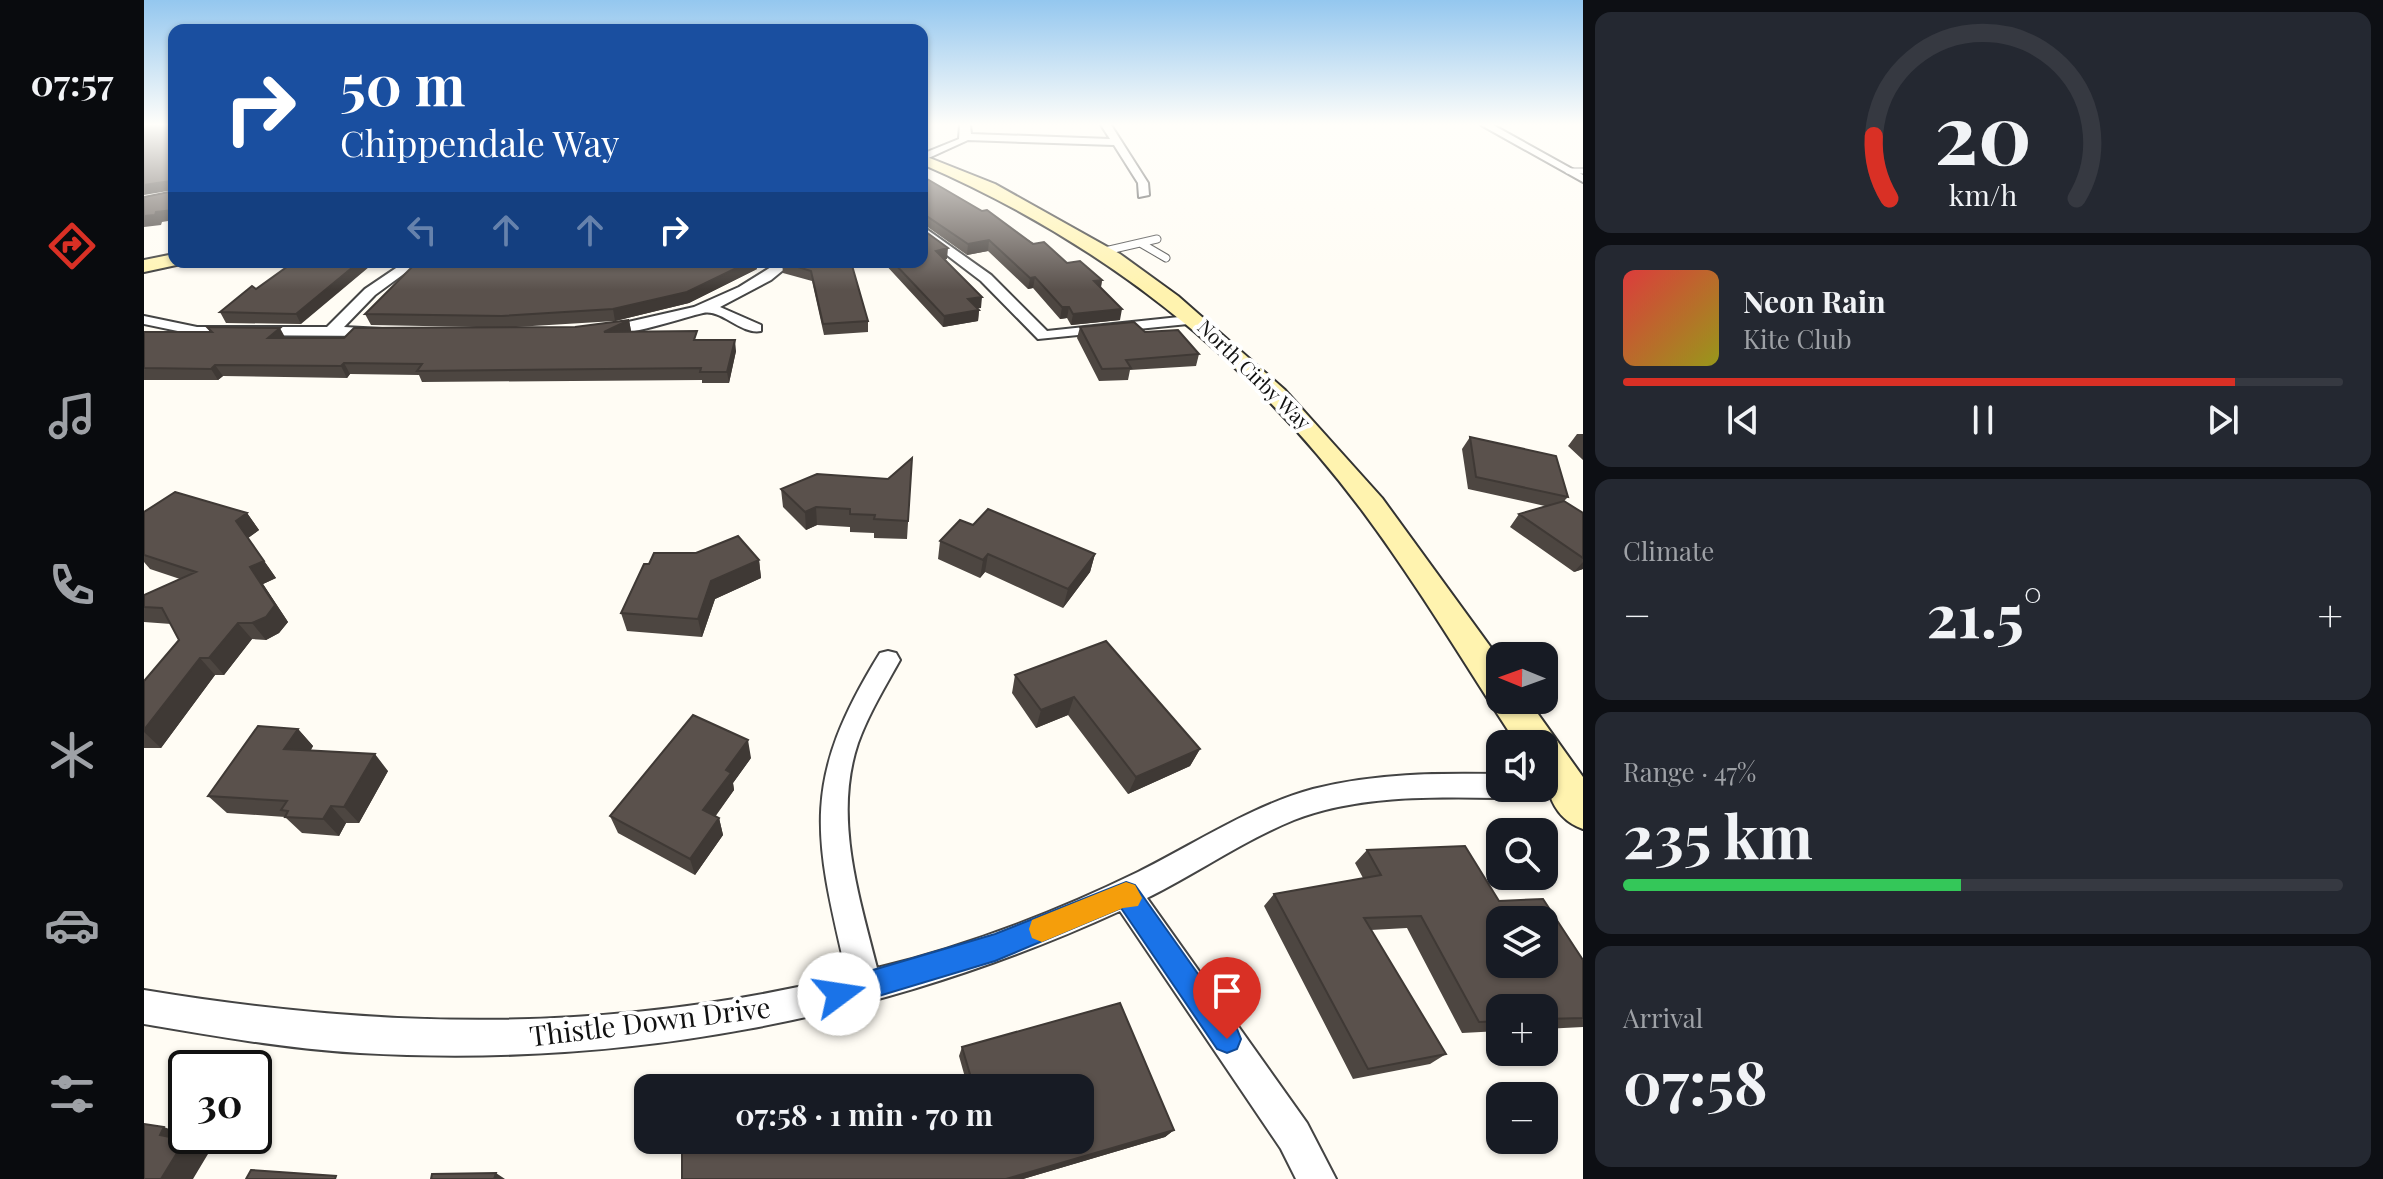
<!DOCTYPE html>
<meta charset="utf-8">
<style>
body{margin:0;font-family:"Playfair Display",serif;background:#242831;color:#f1f3f6;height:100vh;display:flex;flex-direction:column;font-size:30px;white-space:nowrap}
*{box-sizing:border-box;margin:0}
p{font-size:26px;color:#9ea1a6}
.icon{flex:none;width:44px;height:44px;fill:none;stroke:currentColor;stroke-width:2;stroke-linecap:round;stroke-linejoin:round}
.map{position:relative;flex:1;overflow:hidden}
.sheet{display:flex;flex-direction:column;gap:12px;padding:12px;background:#0d0f14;width:800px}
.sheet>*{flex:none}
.hud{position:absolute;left:24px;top:24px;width:760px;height:244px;border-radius:16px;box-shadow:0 2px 6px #0004;background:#1a4fa0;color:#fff;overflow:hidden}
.needle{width:52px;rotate:271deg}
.fabs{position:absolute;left:1342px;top:642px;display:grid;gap:16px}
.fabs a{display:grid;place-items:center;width:72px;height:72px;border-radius:16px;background:#171b24;box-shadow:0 2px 6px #0004;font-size:40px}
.speed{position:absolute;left:24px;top:1050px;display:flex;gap:16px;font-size:40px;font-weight:700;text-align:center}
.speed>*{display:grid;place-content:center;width:104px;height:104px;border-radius:50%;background:#171b24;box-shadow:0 2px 6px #0004;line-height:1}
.speed .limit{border:4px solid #111;border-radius:12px;background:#fff;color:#111}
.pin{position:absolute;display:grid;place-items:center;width:68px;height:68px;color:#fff;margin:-82px -34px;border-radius:50% 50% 50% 0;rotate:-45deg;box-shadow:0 0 8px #0007}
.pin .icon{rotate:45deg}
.me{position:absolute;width:88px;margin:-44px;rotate:76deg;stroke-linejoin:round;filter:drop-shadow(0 0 6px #0008)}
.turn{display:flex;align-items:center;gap:28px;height:168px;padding:0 40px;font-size:36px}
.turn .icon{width:104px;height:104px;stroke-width:2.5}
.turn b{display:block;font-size:56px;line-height:68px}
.lanes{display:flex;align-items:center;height:76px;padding:0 40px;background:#0003;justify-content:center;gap:40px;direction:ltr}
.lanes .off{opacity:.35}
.big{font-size:60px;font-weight:700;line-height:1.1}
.sheet .card{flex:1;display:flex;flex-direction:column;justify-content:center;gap:12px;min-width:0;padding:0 28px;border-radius:16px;background:#242831}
.sheet .dial{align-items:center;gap:0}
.dial svg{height:208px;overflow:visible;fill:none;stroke:#363941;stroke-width:7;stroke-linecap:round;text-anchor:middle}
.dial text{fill:#f1f3f6;stroke:none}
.song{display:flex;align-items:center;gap:24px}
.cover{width:96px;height:96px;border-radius:12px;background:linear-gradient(135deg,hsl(0 70% 55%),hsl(60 70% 35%))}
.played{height:8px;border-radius:4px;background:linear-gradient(90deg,#d93025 85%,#363941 85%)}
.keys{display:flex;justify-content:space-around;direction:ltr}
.heat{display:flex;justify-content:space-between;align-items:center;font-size:44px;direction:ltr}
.charge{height:12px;border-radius:6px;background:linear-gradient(90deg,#34c759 47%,#363941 0)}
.trip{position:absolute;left:490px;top:1074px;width:460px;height:80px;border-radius:16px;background:#171b24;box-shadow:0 2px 6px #0004;font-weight:700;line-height:80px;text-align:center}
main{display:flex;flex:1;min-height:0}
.tabs{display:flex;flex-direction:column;width:144px;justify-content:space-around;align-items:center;background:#090b0e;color:#9ea1a6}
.tabs .icon{width:56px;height:56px}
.tabs .selected{color:#d93025}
.tabs b{font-size:36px;color:#f1f3f6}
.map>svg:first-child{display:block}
</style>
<main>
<nav class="tabs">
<b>07:57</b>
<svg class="icon selected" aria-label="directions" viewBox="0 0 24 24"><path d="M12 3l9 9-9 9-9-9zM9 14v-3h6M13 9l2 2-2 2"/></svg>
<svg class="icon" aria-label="music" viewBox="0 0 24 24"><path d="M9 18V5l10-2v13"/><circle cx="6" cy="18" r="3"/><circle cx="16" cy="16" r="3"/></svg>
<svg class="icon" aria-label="phone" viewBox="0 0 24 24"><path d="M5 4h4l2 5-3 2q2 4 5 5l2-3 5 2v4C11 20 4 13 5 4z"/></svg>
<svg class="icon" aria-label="climate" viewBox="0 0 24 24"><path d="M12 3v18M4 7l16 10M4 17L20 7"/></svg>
<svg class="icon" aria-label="car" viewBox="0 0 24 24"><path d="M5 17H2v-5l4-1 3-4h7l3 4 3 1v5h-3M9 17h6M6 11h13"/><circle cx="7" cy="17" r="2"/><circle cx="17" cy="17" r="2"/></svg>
<svg class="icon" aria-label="filters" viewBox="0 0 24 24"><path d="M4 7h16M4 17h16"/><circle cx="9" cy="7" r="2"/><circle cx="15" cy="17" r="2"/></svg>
</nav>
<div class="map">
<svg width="1439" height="1179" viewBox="0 0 1439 1179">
<rect width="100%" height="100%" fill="#fffcf4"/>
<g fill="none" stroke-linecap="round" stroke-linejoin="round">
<g stroke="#444" stroke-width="7">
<path id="lane-far1" d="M1424,171H1439"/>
</g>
<g stroke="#444" stroke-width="9">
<path id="lane" d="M998,244L1022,258
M961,251L1013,239"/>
</g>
<g stroke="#444" stroke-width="4">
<path id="street" d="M816,125H826L827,134L966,139L957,125H967L1004,183L1005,195L995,197L994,183L970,145L824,140L778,161V154L815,139Z
M1337,125H1349L1439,175V182Z
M778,226L847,275L903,331L1054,315L1061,319L1054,323L894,339L837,281L778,236Z
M261,262H276L231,295L200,327L238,329V335L233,336L53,335L0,324V316L53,327H183L221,289Z
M635,262H649L627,280L576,307L617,325V331C597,335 578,309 559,313C536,318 465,344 449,330L550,307L595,287Z
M744,651L752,653L756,660C741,687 725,713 714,743C689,817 715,896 733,968C823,946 912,912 994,872C1052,843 1107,806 1169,789C1230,773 1293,773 1356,774V788H1369L1366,795L1356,798C1288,797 1214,795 1150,820C1098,841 1052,874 1003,898L1163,1123L1192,1179H1152L1137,1149L976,911C736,1021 479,1068 216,1053C143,1049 72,1036 0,1024V990C241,1030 464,1034 703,976C670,835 656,782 736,653Z"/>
</g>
<g stroke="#333" stroke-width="4">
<path id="secondary" d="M778,155L851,184L976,254L1034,296L1141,390L1238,498L1356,660V700H1384L1439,777V829C1402,816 1400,778 1400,744H1373C1323,668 1275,587 1220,513C1102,355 958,242 778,164Z
M30,254V262L37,264L0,272V260Z"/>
</g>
<use href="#lane-far1" stroke="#fff" stroke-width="5"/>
<use href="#lane" stroke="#fff" stroke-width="7"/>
<use href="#street" fill="#fff" fill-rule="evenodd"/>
<use href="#secondary" fill="#fff3af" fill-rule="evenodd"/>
</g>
<path fill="#4d4641" d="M778,176L923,263L958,280L957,288L976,320L927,325L923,318L916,319L889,288L884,289L844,251L823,255L778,223Z
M801,259L837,308H833L835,310L834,321L799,327L739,262H778L803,259Z
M152,262L157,324L82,323L76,312Z
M638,262H707L724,321V332L680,335L668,281L639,273Z
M613,269L545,303L471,321L372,327H431L485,320L487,331L485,332L554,340L592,351L585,383H558V380L278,382L275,375L206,374L203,378L79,376L74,380H0V332H66L63,327L141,338H200L332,327L227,325L221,314Z
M936,327L1001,332L1055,354L1052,366L986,370L984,380L955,381L933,338Z
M1433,434H1439V460L1424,446Z
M1326,437L1424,497L1420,501L1439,513V569L1430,572L1366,527L1375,514L1401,506L1324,489L1318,449Z
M768,458L763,539L730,538V533L706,532V527L673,525L662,530L639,507L637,489L744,479Z
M0,512L103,513L115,530L104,538L132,578L119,584L144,622L135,633L122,640L108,639L80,675H71L17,748H0V681L35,640L27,624L0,622V595L36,579L6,569L0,562Z
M829,525L951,554L946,572L919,608L841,572L836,578L794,559L796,541Z
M615,560L617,578L571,599L558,637L483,631L477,613L505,564Z
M962,641L1056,749L1046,766L984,794L924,715L892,728L868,693L871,675Z
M154,729L169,746L167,750L244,771L215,823H202L195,836L158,833L141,817L83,813L64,796Z
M607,758L589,783L590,790L571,817L575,818L579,835L551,875L474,833L466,816Z
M1223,850L1355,901L1439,960V1027L1400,1029V1008H1356V1031L1318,1033L1263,928L1227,930L1302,1054L1286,1064L1209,1079L1120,906L1130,894L1219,878L1211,863Z
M976,1003L1030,1130L1021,1137L879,1179H538V1152L611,1140H936V1088H824L815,1056L818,1047Z"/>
<path fill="#3f3935" d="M27,181L30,190L0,195V185Z
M30,210V220L18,222L17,225L0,227V216L12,212Z
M845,240L844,251L823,255L824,244Z
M804,248L803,259L791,261L792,251Z
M215,262H231L157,324L152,314Z
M605,262H612L613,269L545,303L471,321L469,309Z
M891,277L889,288L884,289L886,278Z
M958,280L956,291L950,281Z
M838,297L837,308L823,310L824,299Z
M918,307H925L923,318L916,319Z
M978,309L976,320L927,325L929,314Z
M835,310L834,321L799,327L800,316Z
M485,320L487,331L462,343L460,332Z
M136,328L142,339L124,338Z
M591,340L592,351L585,383L583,372Z
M200,363L206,374L203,378L197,366Z
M71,365L79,376L74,380L67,369Z
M672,507L673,525L662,530L661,512Z
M103,513L115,530L104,538L132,578L119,584L144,622L135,633L122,640L108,623L106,567L92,521Z
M844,554L841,572L836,578L839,560Z
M951,554L946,572L919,608L924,589Z
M615,560L617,578L571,599L558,637L554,619L567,581Z
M1439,562V569L1430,572Z
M94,623L108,639L80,675L65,658Z
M56,658L71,675L17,748L0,732V730Z
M930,697L924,715L892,728L897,710Z
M154,729L169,746L156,766L140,749Z
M604,740L607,758L589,783L590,790L563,827L559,810L582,770Z
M1056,749L1046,766L984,794L992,777Z
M231,754L244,771L215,823L200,807Z
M187,806L202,823L195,836L179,819Z
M575,818L579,835L551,875L546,859Z
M20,1127L46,1137L44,1141L67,1149L49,1179H17L16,1135Z
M1030,1130L1021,1137L879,1179H862Z
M352,1173L361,1179H350Z"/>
<path fill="#5a514c" stroke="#3f3935" stroke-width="2" fill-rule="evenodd" d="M0,125H30V210L12,212L11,215L0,216V197L25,192L27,181L0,185Z
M778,176L838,211L843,210L889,244L900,242L923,263L936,261L958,280L950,281L978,309L929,314L925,307H918L891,277L886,278L845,240L824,244L778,213V215Z
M778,229L804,248L792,251L838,297L824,299L835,310L800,316L749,262H778Z
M152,262H215L152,314L76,312L108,286L112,289L147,264Z
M273,262H605L543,292L469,309L358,316L221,314Z
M638,262H707L724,321L679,324L667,271Z
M485,320L460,332L553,331L550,340H591L583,372H556L557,368L273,371L278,364L200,363L197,366L71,365L67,369L0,368V332H68L63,327L136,328L124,338H200L210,328L431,327Z
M990,322L1001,332L1034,330L1055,354L982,360L987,368L958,369L936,327Z
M1326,437L1412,456L1424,497L1332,477Z
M768,458L764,521L730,519L731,515L706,514V509L672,507L661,512L637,489L673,474L744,479Z
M31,492L103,513L92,521L120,561L106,567L131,605L122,617L108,623H94L65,658H56L0,730V681L35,640L18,608L0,607V595L52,572L0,555V512Z
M1420,501L1439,513V558L1375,514Z
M844,509L951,554L924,589L844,554L839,560L796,541L816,520L829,525Z
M594,536L615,560L567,581L554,619L477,613L500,564H505L510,553H552Z
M962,641L1056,749L992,777L930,697L897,710L871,675Z
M549,715L604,740L582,770L587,773L559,810L575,818L546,859L466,816Z
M114,726L154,729L140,749L231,754L200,807L187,806L179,819L141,817L144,811L137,810L143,801L64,796Z
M1321,846L1355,901L1399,899L1439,960V1018L1400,1019V1008H1356V1021L1335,1022L1277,916L1220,918L1302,1054L1224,1069L1130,894L1237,875L1223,850ZM1356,920H1400V964H1356Z
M976,1003L1030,1130L862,1179H538V1152L611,1140H936V1088H830L818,1047Z
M737,1081L740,1088H693Z
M0,1124L20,1127L16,1135L41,1140L17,1179H0Z
M107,1170L192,1176L191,1179H102Z
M352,1173L350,1179H287L288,1174Z"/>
<linearGradient id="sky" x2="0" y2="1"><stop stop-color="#94c7ef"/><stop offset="0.43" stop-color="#fffefa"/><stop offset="1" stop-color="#fffefa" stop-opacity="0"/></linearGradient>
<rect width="1439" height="290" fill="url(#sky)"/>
<path fill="#1a73e8" stroke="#114b97" stroke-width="2" d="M982,882L991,885L1093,1029L1097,1039L1093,1049L1083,1053L1073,1049L977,908L851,961L695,1008L686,1003L682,994L686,984L695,980L851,934Z"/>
<path fill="#f59e0b" d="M982,882L991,885L998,898L994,906L979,908L898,942L888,938L885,929L888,920Z"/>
<g text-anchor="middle" stroke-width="8" stroke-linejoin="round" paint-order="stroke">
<g font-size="20" fill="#111" stroke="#fff">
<text transform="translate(1110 375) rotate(44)" y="7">North Cirby Way</text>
</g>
<g font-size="28" fill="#111" stroke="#fff">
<text transform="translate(506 1022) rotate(-7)" y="10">Thistle Down Drive</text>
</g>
</g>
</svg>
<div class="fabs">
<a><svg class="needle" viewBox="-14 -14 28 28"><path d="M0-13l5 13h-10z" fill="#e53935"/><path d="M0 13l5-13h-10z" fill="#9ea1a6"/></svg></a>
<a><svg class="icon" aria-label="sound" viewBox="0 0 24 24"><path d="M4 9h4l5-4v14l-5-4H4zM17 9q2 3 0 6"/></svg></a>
<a><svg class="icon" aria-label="search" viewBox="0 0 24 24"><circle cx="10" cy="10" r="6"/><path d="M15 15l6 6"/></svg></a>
<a><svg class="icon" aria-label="layers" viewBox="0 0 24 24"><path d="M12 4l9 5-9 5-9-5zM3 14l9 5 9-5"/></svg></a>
<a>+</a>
<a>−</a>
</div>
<div class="speed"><div class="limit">30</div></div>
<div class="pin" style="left:1083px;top:1039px;background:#d93025"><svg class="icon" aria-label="arrive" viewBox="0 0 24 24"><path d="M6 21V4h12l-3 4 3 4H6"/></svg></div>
<svg class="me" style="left:695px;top:994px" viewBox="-20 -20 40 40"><circle r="19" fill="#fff"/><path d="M0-13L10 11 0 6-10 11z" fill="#1a73e8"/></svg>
<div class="trip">07:58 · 1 min · 70 m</div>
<div class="hud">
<div class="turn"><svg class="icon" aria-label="right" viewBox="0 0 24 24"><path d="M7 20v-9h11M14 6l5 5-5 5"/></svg><div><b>50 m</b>Chippendale Way</div></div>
<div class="lanes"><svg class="icon off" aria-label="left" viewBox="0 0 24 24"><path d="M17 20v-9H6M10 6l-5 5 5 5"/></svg><svg class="icon off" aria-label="ahead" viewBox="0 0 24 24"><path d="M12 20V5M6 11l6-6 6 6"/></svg><svg class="icon off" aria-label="ahead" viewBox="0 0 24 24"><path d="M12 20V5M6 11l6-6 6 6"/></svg><svg class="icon" aria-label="right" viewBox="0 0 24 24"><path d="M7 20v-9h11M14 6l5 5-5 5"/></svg></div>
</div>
</div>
<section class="sheet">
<div class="card dial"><svg viewBox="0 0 100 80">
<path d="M14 69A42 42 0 1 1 86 69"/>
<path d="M14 69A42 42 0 0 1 8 45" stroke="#d93025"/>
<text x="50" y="56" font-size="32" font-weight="700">20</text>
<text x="50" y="72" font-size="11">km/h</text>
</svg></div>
<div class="card">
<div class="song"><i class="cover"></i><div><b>Neon Rain</b><p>Kite Club</p></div></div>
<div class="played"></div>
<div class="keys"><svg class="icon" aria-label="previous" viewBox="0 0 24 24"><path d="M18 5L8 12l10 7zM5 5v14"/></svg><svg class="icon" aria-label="pause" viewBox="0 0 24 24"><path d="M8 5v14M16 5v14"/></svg><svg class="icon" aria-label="next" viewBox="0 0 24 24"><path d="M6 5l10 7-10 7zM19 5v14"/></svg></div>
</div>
<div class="card"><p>Climate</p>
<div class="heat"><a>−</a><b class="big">21.5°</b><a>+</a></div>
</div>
<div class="card"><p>Range · 47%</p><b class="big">235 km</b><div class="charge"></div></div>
<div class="card"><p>Arrival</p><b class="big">07:58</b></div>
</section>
</main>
